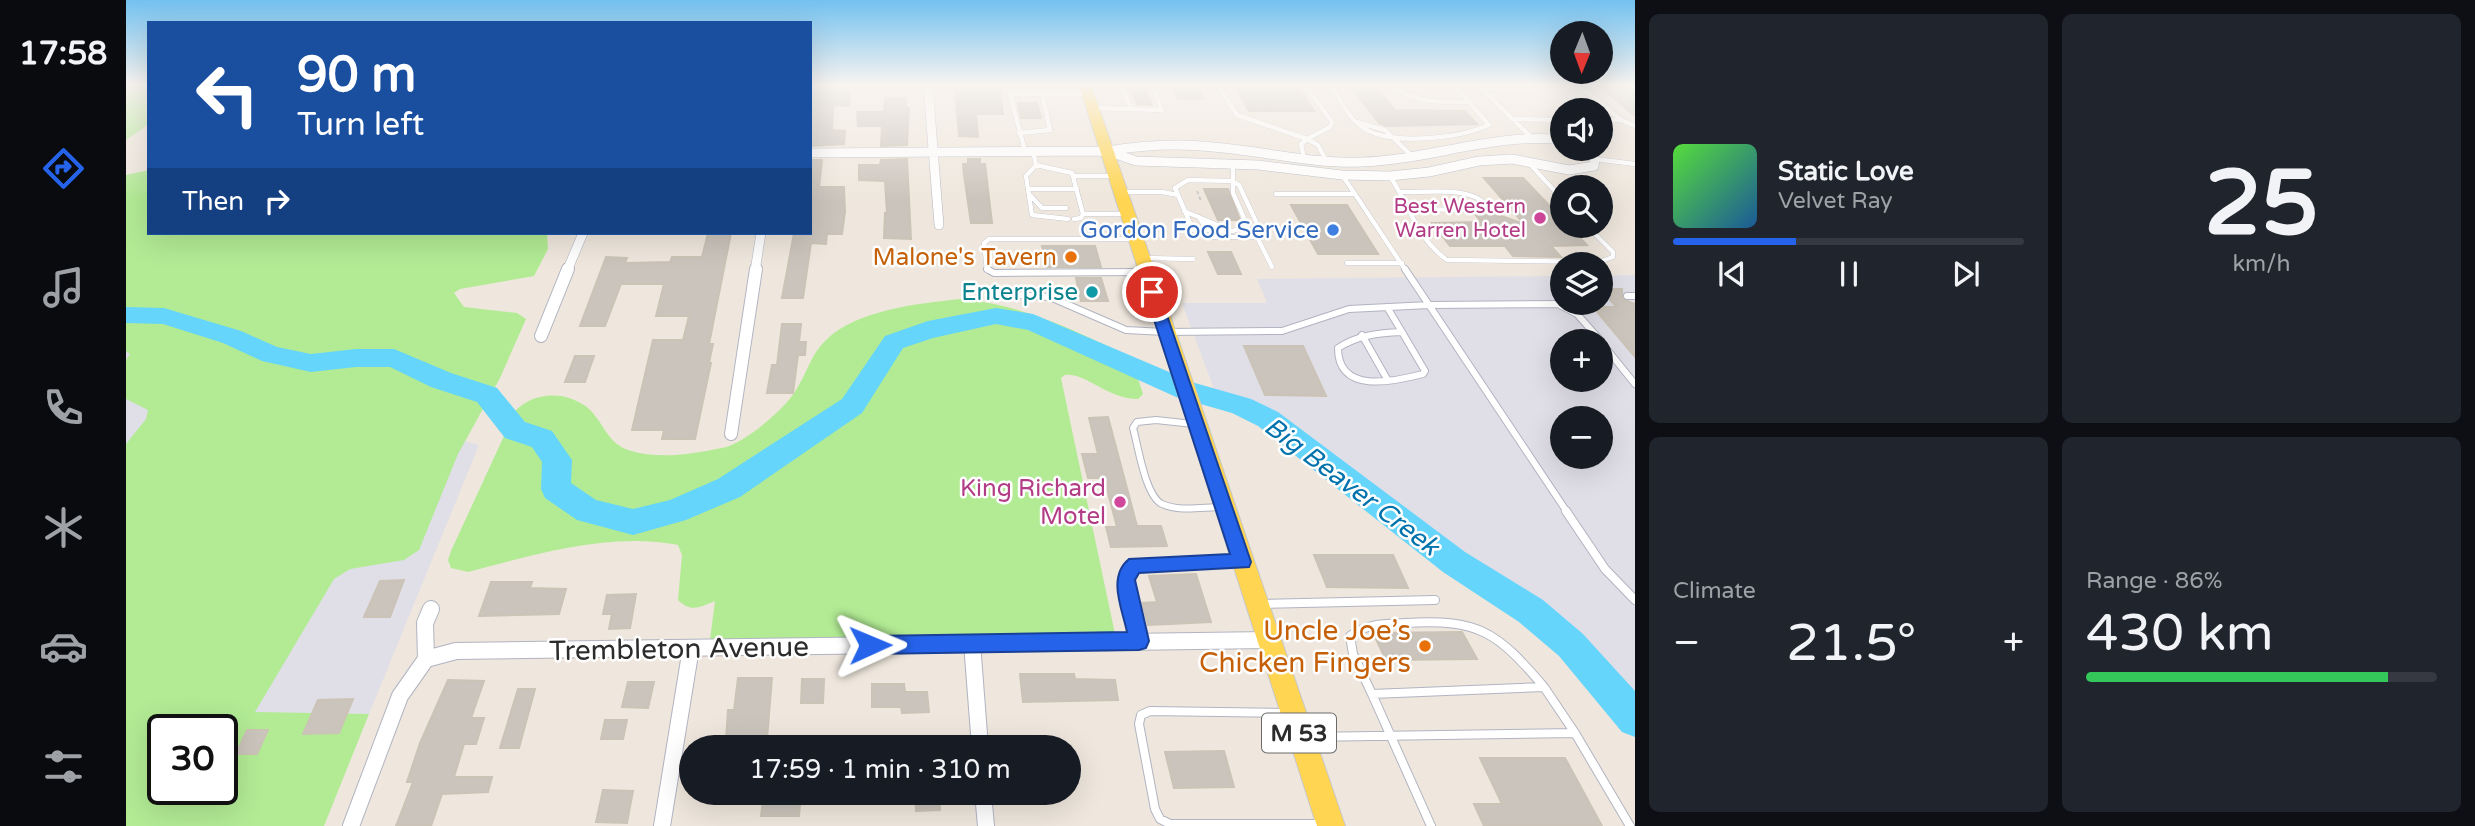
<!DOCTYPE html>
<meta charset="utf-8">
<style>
body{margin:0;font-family:"Varela Round",sans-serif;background:#20242c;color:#f1f3f6;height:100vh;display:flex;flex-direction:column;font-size:26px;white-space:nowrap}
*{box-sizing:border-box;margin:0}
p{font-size:23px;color:#9ea1a6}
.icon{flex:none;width:38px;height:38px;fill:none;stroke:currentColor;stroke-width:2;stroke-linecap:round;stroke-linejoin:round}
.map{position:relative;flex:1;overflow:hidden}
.drawer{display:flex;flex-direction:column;gap:14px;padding:14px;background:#0d0f14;width:840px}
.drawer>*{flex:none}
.hud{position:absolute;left:21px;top:21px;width:665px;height:214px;border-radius:0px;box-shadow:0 7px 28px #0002;background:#1a4fa0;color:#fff;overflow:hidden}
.needle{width:46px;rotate:181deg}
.fabs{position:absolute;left:1424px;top:21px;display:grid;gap:14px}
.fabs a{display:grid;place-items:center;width:63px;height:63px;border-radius:50%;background:#171b24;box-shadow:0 7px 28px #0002;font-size:35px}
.speed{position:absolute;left:21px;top:714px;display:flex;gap:14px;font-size:35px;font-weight:700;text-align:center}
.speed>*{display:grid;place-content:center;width:91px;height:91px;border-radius:50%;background:#171b24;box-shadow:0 7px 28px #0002;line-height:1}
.speed .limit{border:4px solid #111;border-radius:10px;background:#fff;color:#111}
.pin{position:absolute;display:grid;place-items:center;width:60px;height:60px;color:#fff;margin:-30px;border:4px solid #fff;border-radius:50%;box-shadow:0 2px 7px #0007}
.me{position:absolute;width:77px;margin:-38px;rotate:89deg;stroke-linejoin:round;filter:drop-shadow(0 0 5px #0008)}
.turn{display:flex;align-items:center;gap:24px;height:147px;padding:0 35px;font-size:32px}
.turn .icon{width:91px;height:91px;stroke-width:2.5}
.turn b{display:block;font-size:49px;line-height:60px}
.then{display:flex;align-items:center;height:66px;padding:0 35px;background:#0003;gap:14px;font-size:26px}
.big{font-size:52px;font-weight:600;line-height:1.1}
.drawer .widget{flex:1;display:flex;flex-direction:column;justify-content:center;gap:10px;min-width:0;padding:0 24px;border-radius:10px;background:#20242c}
.drawer .dial{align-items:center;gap:0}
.dial b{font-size:91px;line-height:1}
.song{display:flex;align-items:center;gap:21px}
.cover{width:84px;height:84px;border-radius:10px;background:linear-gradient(135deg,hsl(110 70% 55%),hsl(210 70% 35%))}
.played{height:7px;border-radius:4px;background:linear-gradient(90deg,#2563eb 35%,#363941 35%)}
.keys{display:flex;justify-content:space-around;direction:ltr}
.heat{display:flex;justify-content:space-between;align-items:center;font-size:38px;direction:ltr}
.charge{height:10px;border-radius:5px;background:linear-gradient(90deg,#34c759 86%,#363941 0)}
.drawer .tiles{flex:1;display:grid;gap:14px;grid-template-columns:repeat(2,1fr)}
.trip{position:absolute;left:553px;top:735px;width:402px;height:70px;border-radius:35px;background:#171b24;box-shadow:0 7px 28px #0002;font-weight:600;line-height:70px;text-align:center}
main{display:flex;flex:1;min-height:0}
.tab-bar{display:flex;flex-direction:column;width:126px;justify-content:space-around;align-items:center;background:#090b0e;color:#9ea1a6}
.tab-bar .icon{width:49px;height:49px}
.tab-bar .selected{color:#2563eb}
.tab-bar b{font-size:32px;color:#f1f3f6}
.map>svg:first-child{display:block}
</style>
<main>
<nav class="tab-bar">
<b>17:58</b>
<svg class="icon selected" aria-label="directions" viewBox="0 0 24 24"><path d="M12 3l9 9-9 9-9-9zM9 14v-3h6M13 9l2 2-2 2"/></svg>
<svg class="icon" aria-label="music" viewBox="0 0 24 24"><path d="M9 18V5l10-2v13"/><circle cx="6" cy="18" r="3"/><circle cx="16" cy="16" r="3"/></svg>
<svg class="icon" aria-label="phone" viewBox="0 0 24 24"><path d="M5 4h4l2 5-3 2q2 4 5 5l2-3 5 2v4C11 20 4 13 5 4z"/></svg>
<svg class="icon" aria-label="climate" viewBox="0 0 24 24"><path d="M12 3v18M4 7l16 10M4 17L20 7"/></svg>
<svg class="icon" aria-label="car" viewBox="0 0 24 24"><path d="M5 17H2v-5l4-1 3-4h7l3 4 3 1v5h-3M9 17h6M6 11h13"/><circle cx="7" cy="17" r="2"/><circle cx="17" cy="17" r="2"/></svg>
<svg class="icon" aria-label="filters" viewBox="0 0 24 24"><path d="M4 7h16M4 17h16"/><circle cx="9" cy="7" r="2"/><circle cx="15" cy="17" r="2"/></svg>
</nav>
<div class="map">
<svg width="1509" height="826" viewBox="0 0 1509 826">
<rect width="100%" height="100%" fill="#efe7dd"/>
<path fill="#e0dee7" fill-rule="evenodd" d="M1509,275V708L1472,665L1443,638L1337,563L1140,412L1115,397L1088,389L1056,303H1141L1131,279L1437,276V303H1475V276ZM1437,341H1475V380H1437ZM1437,418H1475V457H1437Z
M0,347L353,445L243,714L0,711Z"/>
<path fill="#b2eb94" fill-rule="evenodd" d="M0,85H23V124L0,140Z
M23,170V233H421L422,249L408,276L334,289L328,293L338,307L391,313L400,319L374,378L332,454L293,550L278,560L224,569L208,579L129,712L243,714L198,826H0V444L20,419L22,410L0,399V360L4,354L0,351V175ZM37,730H96V789H37Z
M835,299C897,305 943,328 999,354L1006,360L1017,394L1012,399C981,399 959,372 939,375L935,378L989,634L584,640L589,601C574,607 565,613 552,600L556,555L552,545L547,544C478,533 408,555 342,572L325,568L322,560L325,551L390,410C408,392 437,391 458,405C477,418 479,442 502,450C533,460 565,454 596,448C618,444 659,409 670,390C681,373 685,354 700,340C730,310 794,303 835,299Z"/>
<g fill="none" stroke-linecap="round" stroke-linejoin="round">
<path fill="#65d5fb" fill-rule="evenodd" d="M0,307L38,308L115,331L151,347L185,354L230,349H268L325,373L371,388L399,422L426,431L446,460L445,483L470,500L507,509L544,500L592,479L716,399L759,336L802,321L870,308L907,314L1069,383L1125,399L1152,412L1339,552L1417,600L1457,634L1509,691V737L1496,732L1433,656L1393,622L1317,572L1132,426L1106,413L1050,397L902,330L870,324L807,338L777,348L736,413L614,497L560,520L507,535L451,520L419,498L415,489L416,462L406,447L379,438L351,402L305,387L264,367H230L185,372L136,361L97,343L37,324L0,323Z"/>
</g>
<path fill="#cac4bc" stroke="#cbc3b6" stroke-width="2" d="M829,85L873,86L877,114H850L852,137L833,136Z
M1003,85H1017L1026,105L1011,104Z
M1046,85H1070L1077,99H1052Z
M1108,85H1171L1188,111H1123Z
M1224,85H1249L1269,110L1339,111L1351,124L1261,126L1253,123Z
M1472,85H1499L1509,93V116Z
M684,88L724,91L723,106L707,105L706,130L719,131L718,144L684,146Z
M759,98H780V108H783L781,145L755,146L756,126H732L731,112H758Z
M892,103H911L915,118H895Z
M781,159L785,239L758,238L759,213H761L759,181L733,180V165H754L755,160Z
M842,159H854V164H859L866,223H845L838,175L837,164H842Z
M684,160H696L693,187H718L719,212L716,234H701L700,244L685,243L677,298H656L668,233H684Z
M1358,178H1397L1437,220V226H1442L1461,245L1425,246L1435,257L1387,256L1379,246H1324L1306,223L1355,222L1349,214V206L1354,213L1364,212L1398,224Z
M1078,189H1102L1114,220H1092Z
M1165,205H1221L1252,254H1192Z
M582,233H605L583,344H587L583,363H585L569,439H536L538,430H506L527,340H557L563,316H530L538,284H495L479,326H454L480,257L501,258L499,263L544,262L546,257H576Z
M916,246H969L975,267H920Z
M1082,252H1105L1115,274H1092Z
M950,278H975L982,301H955Z
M1475,289H1496V299L1509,304V357L1467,307H1491L1484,300L1486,292Z
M656,324H675L673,342H680L679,355H672L667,393H641L646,365H651Z
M1118,346H1177L1200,396L1139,395Z
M449,356H468L459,382H439Z
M982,417L1011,526H1035L1041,546L985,547L980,527H991L978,478H962L956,454H972L963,418Z
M1188,555H1267L1282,588L1201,587Z
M1070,574L1085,622L1022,625L1016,603L1031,602L1023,576Z
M278,580L264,617H238L254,581Z
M365,582H406L404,588L440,589L433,614L353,616Z
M510,594L504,628L483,629L486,614H477L481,595Z
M1336,632L1351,659L1260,660L1247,633Z
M894,674H948L949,679L989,680L992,700L897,702Z
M612,678H646L641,739L600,741L602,710H608Z
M676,679H698L697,703H675Z
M322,680L358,681L345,718H358L350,744H338L328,777H366L362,792L316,794L305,826H270L287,782H281L294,743Z
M502,682H528L522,708L496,707Z
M746,684H778L779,692H801L803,712L776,713L775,707H746Z
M392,689H409L393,748H374Z
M227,699L213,733L177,734L192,700Z
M479,720H501L497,739H475Z
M121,730H142L131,754H110Z
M1098,751L1108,787L1048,788L1039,752Z
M1354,758H1439L1476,826H1358L1348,804H1376Z
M477,790L507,791L501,823L470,822Z
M638,793H675L673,816H635Z
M789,793H813L814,810L790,811Z"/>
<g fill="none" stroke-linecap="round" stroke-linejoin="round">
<g stroke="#b1b4c1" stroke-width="5">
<path id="service-far2" d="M995,85L1006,111
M1092,85L1111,115L1181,139L1204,127L1206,122L1179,85
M1205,85C1214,99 1223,120 1239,129C1268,146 1333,138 1363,125L1328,85
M1266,85C1288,104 1316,102 1344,102
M1354,87L1405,137
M1354,88H1451L1463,93L1495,120
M967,108L1036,110L1026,85
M1385,119L1437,120
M1475,120H1495L1509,126
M1231,122L1259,130L1287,157
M893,133L924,130L916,93
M899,151L884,94H962
M907,151L910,165L900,176L906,215L942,219
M1178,158L1175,144L1181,139L1192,145L1201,162
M1469,159L1509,164
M1403,163L1437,200
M910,165L946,173L957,214H1001
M947,176H987
M1264,176C1283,205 1291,239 1321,260L1473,262L1487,257V252L1461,226
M1062,180L1106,181L1113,185L1134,230L1131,237H1083L1067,230L1049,188Z
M903,189H951
M996,192H1036L1052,195
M1276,192C1301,193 1346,185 1362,207L1356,209
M1150,194H1229L1216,175
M1229,194L1280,271
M905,196L916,208H940
M1281,209L1346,210
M1058,211L1106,231L1122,227L1107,193V163
M1073,217L1081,230L1102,231
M948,219L955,218L957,214
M1131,237L1146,267
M1017,258L1067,259
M1221,263H1276
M864,271L861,270L858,243L863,239H1009"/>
</g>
<g stroke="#b1b4c1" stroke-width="8">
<path id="service-far1" d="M861,269L868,273L1019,272
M872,294L924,297L1000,330L1039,332L1156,331L1223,309L1303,305L1279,269
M1475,295H1481
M1501,296H1509
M1303,305L1441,512
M1303,305L1432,304L1451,314L1475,341
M1261,307L1276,332
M1276,332L1299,371L1297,374C1266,382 1212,394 1212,348C1232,335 1253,333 1276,332Z
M1236,335L1261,379
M1475,342L1509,384
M1067,424L1030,420L1011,422L1007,428C1012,445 1019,496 1036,504C1053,512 1077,507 1096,507"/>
</g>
<g stroke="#b1b4c1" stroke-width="10">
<path id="service" d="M1440,511L1479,569L1509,600
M1136,604L1309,600
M1013,640L999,580L1002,571L1010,565L1114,562
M1246,694L1227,654L1224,636C1242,623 1259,624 1280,623C1354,619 1371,632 1418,687
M1161,713L1024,711L1015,715L1013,724L1029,809L1034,819L1044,824H1198
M1180,737L1449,733L1504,826
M1305,826L1246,694L1418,687L1449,733"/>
</g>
<g stroke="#b1b4c1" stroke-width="10">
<path id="minor-far2" d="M802,85L813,225
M981,151L1010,161L1132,165L1216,175L1264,176L1303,172L1353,161L1386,159L1443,170L1468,166L1469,159L1458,149
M684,153L981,151C1017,145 1051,143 1087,147C1137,151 1186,164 1236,162C1304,160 1369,132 1437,140
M441,271L457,233
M629,271L635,233"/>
</g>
<g stroke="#b1b4c1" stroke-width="14">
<path id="minor-far1" d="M415,336L442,269
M605,434L630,269"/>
</g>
<g stroke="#b1b4c1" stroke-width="18">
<path id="minor" d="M846,643L854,747
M300,659L330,651L1143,640
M857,793L860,826
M225,826L274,696L300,659L299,623L305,609
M536,826L565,648"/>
</g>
<g stroke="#c8c8c8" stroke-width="2">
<path id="primary" d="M953,85H965L1219,826H1191Z"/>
</g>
<path stroke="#c8c8c8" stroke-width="2" stroke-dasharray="3.5 2.5" stroke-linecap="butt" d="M1071,191L1075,201"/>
<use href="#service-far2" stroke="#fff" stroke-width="4.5"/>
<use href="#service-far1" stroke="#fff" stroke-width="6"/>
<use href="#service" stroke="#fff" stroke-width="8"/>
<use href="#minor-far2" stroke="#fff" stroke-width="9"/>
<use href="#minor-far1" stroke="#fff" stroke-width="12"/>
<use href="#minor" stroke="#fff" stroke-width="16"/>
<use href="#primary" fill="#ffd552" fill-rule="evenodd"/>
</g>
<linearGradient id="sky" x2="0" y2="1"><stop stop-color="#73c1f0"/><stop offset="0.42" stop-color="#f8f4f0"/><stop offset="1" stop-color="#f8f4f0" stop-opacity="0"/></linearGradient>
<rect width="1509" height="201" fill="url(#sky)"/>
<path fill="#2563eb" stroke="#184099" stroke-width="2" d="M1026,287L1033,292L1125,562L1123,567L1013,573L1009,580L1023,641L1020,648L1013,650L744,654L737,651L734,645L737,638L744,636L1001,632C996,608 981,577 1003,559L1104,554L1019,292Z"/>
<g fill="#d1479c" stroke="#fff" stroke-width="2.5">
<circle cx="1414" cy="218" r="7"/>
<circle cx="994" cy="502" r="7"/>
</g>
<circle fill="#3f7fe0" stroke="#fff" stroke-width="2.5" cx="1207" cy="230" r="7"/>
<g fill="#e8710a" stroke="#fff" stroke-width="2.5">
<circle cx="945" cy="257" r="7"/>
<circle cx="1299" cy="646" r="7"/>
</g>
<circle fill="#0f9aa8" stroke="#fff" stroke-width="2.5" cx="966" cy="292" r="7"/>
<g text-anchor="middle" stroke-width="5" stroke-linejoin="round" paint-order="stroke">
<g font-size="21" fill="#b23c85" stroke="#fff" text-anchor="end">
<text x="1400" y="213">Best Western<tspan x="1400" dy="24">Warren Hotel</tspan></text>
</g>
<rect fill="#fff" stroke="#6b6b6b" stroke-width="2" x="1136" y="713.5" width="74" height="39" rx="5"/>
<g font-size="23" font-weight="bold" fill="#2c2c2c">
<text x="1173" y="741">M 53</text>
</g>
<g font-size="24" fill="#366cbe" stroke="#fff" text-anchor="end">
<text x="1193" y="238">Gordon Food Service</text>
</g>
<g font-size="24" fill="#c56008" stroke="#fff" text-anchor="end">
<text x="931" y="265">Malone's Tavern</text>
</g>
<g font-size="24" fill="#0d838f" stroke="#fff" text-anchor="end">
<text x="952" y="300">Enterprise</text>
</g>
<g font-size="24" fill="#b23c85" stroke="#fff" text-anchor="end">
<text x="980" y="496">King Richard<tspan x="980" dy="28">Motel</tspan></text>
</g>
<g font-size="26" font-style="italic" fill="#0072ac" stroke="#fff">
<text transform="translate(1226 486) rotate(37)" y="9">Big Beaver Creek</text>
</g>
<g font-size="28" fill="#c56008" stroke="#fff" text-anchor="end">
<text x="1285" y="640">Uncle Joe’s<tspan x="1285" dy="32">Chicken Fingers</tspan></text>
</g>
<g font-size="28" fill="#2c2c2c" stroke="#fff">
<text transform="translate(553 648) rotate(-1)" y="10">Trembleton Avenue</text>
</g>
</g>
</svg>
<div class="fabs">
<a><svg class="needle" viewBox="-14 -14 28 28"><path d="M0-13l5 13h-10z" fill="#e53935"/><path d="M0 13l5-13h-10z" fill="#9ea1a6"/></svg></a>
<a><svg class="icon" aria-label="sound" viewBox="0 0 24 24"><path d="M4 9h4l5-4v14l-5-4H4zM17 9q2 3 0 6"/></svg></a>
<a><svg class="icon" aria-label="search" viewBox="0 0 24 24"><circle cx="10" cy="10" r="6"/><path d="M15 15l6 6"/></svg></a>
<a><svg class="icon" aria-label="layers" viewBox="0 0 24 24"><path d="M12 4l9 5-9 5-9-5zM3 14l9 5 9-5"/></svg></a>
<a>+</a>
<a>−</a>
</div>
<div class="speed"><div class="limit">30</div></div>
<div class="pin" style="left:1026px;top:292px;background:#d93025"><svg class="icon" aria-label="arrive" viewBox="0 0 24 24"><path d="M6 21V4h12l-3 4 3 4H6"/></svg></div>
<svg class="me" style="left:744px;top:645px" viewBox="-20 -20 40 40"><path d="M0-17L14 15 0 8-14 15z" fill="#2563eb" stroke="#fff" stroke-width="4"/></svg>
<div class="trip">17:59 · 1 min · 310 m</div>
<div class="hud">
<div class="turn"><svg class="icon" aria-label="left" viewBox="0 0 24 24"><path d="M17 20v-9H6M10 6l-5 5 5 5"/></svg><div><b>90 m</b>Turn left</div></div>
<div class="then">Then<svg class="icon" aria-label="right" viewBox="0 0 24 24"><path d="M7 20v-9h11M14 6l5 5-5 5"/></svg></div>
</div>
</div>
<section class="drawer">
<div class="tiles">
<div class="widget">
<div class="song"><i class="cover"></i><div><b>Static Love</b><p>Velvet Ray</p></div></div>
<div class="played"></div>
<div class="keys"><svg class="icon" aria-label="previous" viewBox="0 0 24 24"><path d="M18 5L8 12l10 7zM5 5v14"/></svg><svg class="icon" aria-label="pause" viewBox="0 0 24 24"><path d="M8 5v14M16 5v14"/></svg><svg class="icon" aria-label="next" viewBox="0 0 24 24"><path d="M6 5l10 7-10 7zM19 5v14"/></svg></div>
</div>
<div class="widget dial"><b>25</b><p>km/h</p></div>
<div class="widget"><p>Climate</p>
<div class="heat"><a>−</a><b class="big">21.5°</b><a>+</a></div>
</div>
<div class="widget"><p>Range · 86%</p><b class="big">430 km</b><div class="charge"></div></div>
</div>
</section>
</main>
